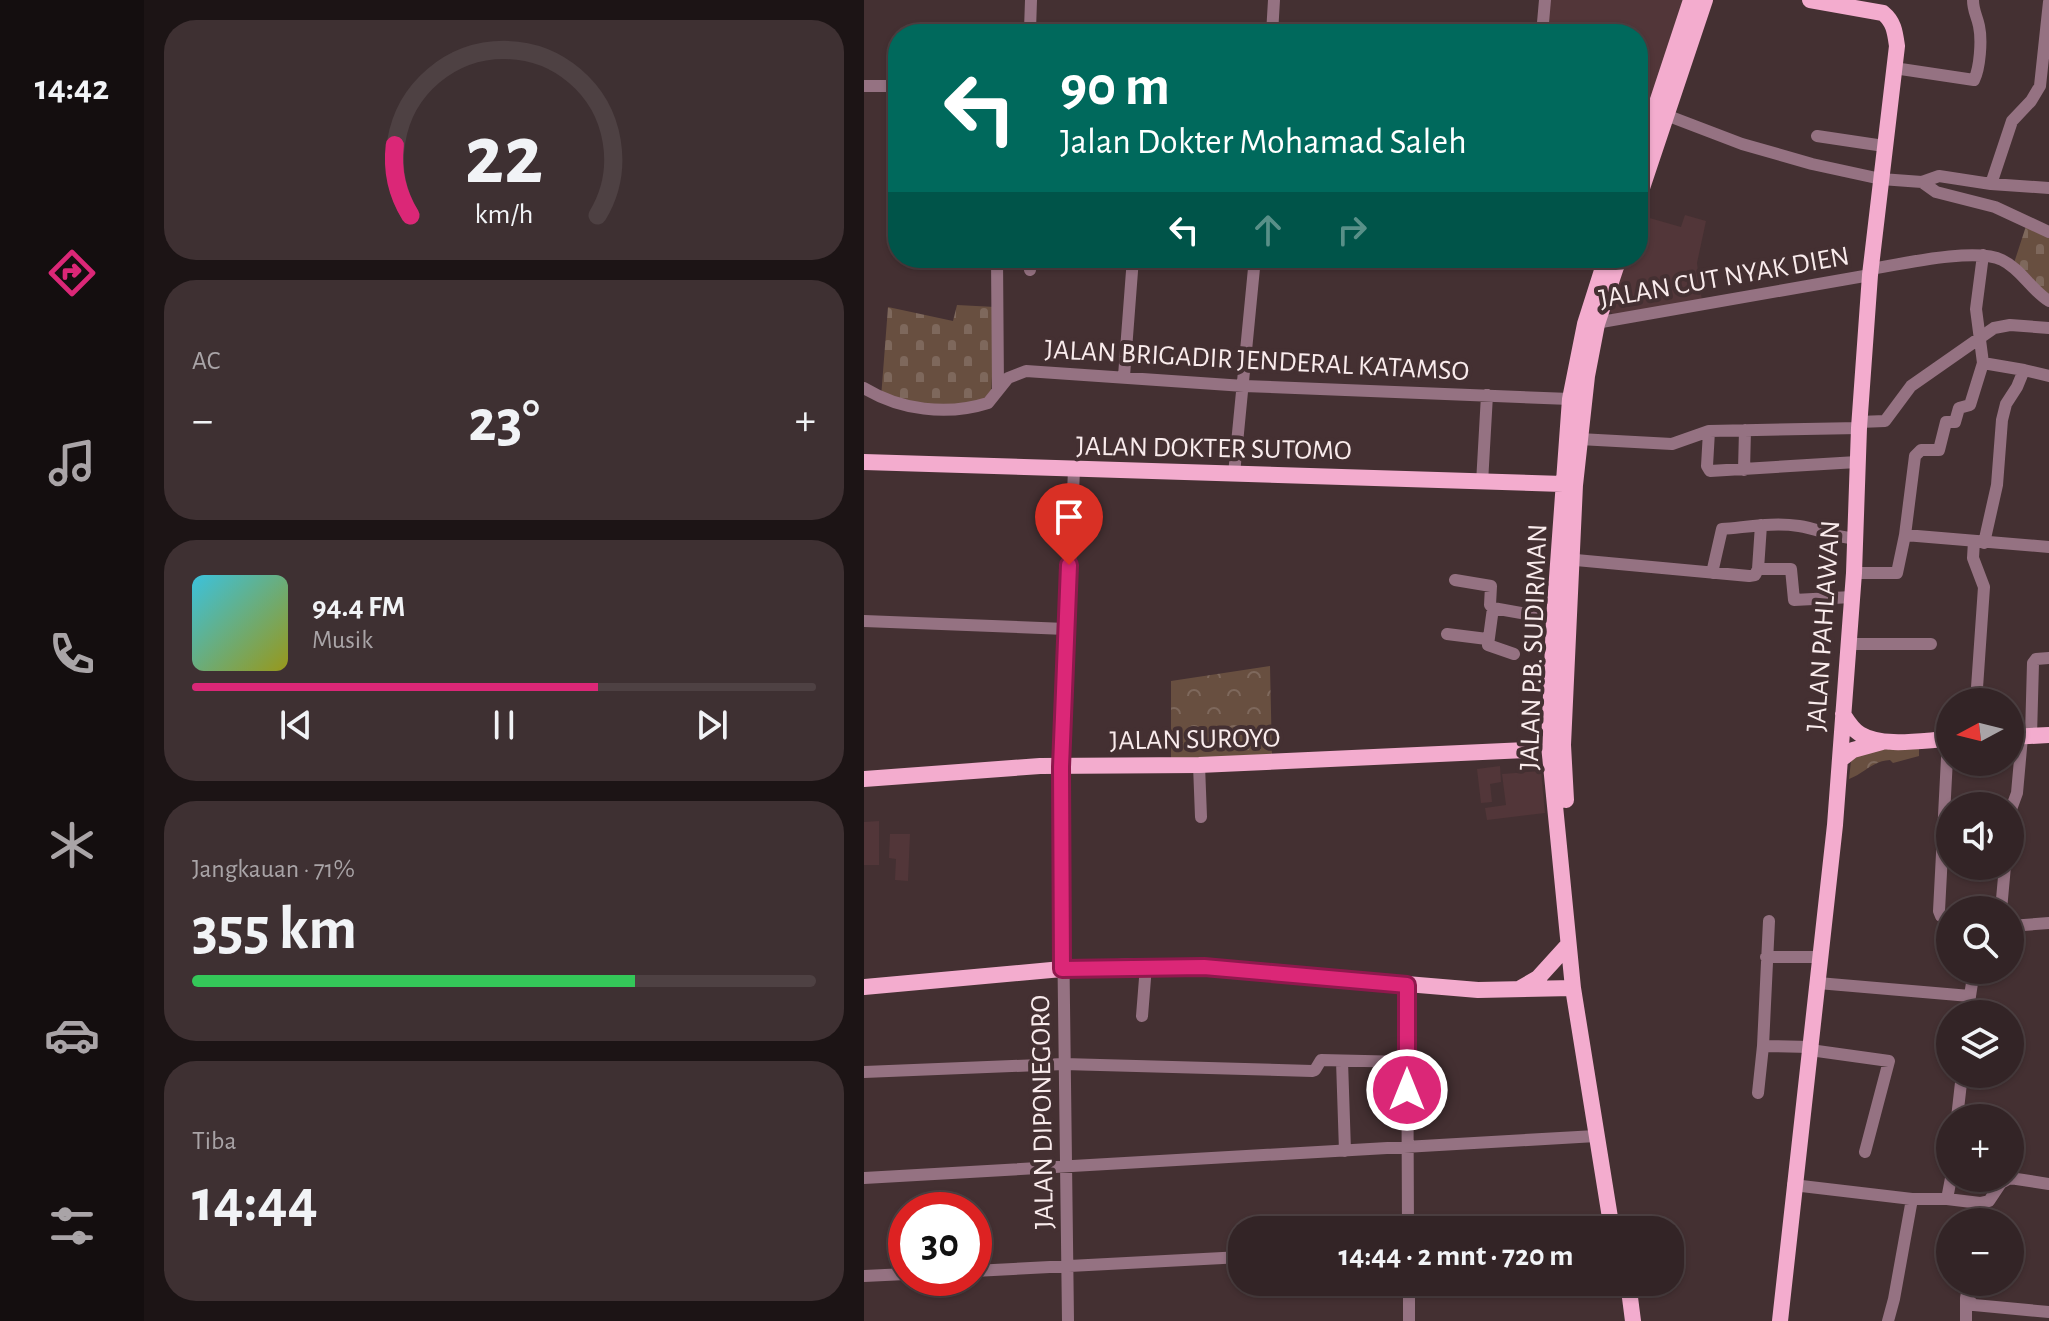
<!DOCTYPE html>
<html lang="id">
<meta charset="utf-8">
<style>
body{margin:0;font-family:"Alegreya Sans",sans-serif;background:#3e3032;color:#f1f3f6;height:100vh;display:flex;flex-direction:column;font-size:30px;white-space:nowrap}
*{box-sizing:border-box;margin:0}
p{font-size:26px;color:#a9a4a7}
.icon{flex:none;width:44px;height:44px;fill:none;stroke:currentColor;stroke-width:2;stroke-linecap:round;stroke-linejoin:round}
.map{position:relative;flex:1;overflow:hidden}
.side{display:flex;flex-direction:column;gap:20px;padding:20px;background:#1c1415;width:720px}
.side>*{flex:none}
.guide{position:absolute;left:24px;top:24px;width:760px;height:244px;border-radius:32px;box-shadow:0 2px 6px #0004,0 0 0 2px #4e4143;background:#00695c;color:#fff;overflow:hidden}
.needle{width:52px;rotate:263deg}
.buttons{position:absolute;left:1072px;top:688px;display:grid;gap:16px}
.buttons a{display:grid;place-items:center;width:88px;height:88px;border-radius:50%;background:#332426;box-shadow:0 2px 6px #0004,0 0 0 2px #4e4143;font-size:40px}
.speed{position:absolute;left:24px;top:1192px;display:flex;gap:16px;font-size:40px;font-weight:700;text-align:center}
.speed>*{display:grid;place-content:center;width:104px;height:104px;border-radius:50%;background:#332426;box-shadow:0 2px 6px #0004,0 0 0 2px #4e4143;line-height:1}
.speed .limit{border:12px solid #d22;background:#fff;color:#111}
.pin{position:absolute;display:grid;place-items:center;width:68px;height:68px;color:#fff;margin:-82px -34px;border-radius:50% 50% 50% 0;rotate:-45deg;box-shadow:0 0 8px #0007}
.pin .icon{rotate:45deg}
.me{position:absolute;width:88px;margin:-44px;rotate:0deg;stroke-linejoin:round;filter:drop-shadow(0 0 6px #0008)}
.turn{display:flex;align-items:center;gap:28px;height:168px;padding:0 40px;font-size:36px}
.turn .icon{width:104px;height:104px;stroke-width:2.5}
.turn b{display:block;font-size:56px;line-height:68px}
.lanes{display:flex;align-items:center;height:76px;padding:0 40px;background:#0003;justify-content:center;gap:40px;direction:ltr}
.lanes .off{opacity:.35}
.big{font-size:60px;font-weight:700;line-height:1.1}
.side .card{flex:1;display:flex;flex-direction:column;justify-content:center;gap:12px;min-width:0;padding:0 28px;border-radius:32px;background:#3e3032}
.side .dial{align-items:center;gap:0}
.dial svg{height:208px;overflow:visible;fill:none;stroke:#4e4143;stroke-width:7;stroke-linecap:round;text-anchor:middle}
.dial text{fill:#f1f3f6;stroke:none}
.song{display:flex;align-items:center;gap:24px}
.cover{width:96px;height:96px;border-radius:12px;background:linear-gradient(135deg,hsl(190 70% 55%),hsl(60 70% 35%))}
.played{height:8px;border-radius:4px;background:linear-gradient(90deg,#db2777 65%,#4e4143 65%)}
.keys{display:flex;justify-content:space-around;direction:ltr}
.heat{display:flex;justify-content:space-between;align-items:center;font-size:44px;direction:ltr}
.charge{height:12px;border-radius:6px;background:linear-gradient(90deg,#34c759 71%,#4e4143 0)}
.trip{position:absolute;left:364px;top:1216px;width:456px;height:80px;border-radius:32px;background:#332426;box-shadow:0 2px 6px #0004,0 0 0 2px #4e4143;font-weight:700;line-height:80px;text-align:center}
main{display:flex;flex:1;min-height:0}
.dock{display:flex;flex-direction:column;width:144px;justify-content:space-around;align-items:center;background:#140e0f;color:#a9a4a7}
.dock .icon{width:56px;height:56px}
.dock .selected{color:#db2777}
.dock b{font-size:36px;color:#f1f3f6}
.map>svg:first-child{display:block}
</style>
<main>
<nav class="dock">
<b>14:42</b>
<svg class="icon selected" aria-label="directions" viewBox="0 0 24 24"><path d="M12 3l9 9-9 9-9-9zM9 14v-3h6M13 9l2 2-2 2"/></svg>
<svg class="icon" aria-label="music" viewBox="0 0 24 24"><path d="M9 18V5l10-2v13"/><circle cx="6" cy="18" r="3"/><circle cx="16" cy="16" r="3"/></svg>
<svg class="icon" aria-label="phone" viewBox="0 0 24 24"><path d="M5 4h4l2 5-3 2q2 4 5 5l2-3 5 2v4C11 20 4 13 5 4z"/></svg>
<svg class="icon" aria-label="climate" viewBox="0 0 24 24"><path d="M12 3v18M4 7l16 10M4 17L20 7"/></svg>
<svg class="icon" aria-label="car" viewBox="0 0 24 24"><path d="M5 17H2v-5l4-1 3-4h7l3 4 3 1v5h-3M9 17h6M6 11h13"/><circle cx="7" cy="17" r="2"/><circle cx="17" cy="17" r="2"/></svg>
<svg class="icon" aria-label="filters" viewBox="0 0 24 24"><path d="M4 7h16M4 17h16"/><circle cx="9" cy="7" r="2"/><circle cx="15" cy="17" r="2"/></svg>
</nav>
<section class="side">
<div class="card dial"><svg viewBox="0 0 100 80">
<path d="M14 69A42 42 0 1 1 86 69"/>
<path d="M14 69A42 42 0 0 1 8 42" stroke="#db2777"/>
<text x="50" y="56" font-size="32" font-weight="700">22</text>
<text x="50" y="72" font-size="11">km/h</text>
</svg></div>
<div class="card"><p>AC</p>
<div class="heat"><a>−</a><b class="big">23°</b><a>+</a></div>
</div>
<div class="card">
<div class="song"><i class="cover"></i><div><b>94.4 FM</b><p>Musik</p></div></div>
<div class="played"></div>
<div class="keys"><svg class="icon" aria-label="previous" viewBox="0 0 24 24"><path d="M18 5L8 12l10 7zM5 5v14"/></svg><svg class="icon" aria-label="pause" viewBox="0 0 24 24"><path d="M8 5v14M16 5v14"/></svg><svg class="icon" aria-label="next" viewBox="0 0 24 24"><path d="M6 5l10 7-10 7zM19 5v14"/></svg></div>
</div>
<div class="card"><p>Jangkauan · 71%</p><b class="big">355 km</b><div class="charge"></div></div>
<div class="card"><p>Tiba</p><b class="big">14:44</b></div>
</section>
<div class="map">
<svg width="1185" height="1321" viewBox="0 0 1185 1321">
<defs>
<pattern id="cemetery-stones" width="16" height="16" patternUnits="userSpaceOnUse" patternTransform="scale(2)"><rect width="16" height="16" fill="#684f40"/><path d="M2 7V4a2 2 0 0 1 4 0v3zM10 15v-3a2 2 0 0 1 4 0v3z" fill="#7e685c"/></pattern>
<pattern id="park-crowns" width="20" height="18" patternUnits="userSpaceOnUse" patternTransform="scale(2)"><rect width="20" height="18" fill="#684f40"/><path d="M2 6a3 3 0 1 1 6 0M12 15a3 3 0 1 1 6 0" fill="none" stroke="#7e685c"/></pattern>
</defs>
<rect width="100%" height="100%" fill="#443032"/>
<path fill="#523639" d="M686,0H820L788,98H774V34H683Z
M775,215L817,227L821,215L842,221L833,263L838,301L752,319L744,308L761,258H774Z
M636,766L637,782L626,784L628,802L617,803L613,769Z
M677,771L681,813L623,820L621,808L642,805L638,774Z
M15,821V865H0V822Z
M26,834H46L44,881L31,880L32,859L25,858Z"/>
<path fill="url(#cemetery-stones)" d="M1163,223L1185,237V296L1150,263Z
M93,305L131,307L127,399L73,409L17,398L24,307L89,321Z"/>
<path fill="url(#park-crowns)" d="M406,666L408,758L307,762V681Z
M1055,744V756L1029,763L1026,760C1008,761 1001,773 985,779L987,761L999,749Z"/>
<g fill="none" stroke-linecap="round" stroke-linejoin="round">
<path stroke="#957282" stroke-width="12" d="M166,30L167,0
M408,34L410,0
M678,34L681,0
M1030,68L1110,80C1116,68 1118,40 1115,26C1113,16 1109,11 1109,0
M0,86H34
M774,103L792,104
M802,115L878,144L948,164L1017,179L1058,182L1075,176L1127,184L1185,188
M953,136L1020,146
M1058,182L1072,192L1131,207L1185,232
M1127,184L1148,121L1167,101L1176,86L1185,2
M133,258L134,389
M164,258L166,270
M1007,269C1037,264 1112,247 1138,260C1157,269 1167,290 1185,301
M726,324L1006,275
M1119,363L1160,370
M260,376L269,258
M0,388C36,410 83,416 124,403L144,378L162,371L380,386L706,399
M995,422L1021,421L1047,386L1130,328L1146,325L1185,328
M845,431L843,466L846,471L993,462
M715,439L808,444L845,431L995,428
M880,470L881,430
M370,474L391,258
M618,483L623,395
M1041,535L1051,456L1057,450H1075L1082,422H1091L1095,408L1106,405L1119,363L1112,309L1119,255
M1110,541L1109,558L1120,587L1112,702
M1120,543L1133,485L1138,420L1142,404L1153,387L1160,370L1185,376
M701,559L885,576L891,575L894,569H927L930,600L988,597
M894,569L897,525
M848,573L858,529C884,527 910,522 935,526C955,529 970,538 991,538
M990,573H1033L1041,535L1185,547
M591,580L627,586L626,605L629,608L697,620
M629,608L624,645L650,654
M0,621L202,629
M583,634L623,639
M983,644H1067
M1167,736L1169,663L1172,659L1185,658
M1084,739L1075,911L1077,916L1086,917
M335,765L337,817
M1146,812L1153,793L1158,737
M1137,910L1141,866
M1146,926L1185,923
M902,957H957
M954,983L1106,996L1104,1014
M543,985L544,1230
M1106,996L1110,970
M278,1016L282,966
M899,1046L946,1047
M946,1050L1025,1061L1001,1152
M478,1061L481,1151
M0,1072L200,1064L448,1071L451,1070L457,1060L543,1062
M894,1093L899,1046L905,921
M1093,1118L1098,1074
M0,1178L732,1136
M929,1185L1048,1199H1083L1116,1203L1125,1201L1137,1183L1146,1178L1185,1184
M1083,1199L1087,1178
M1113,1222L1116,1203
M110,1271L378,1257
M0,1276L42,1274
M1105,1282L1102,1298L1110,1305L1185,1312
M204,1321L197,767L210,470
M545,1321V1282
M1024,1321L1030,1299L1048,1199
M1102,1321V1298"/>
<path stroke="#f3acce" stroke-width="16" d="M774,160L827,0
M774,200L841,0
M742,258L721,324L706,399L690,619L685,745L709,988L748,1230
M0,462L699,484
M979,714C984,722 988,729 996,734C1019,748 1060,740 1086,739
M1146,737L1185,735
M976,760L989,750L1018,742
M0,779L176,766L335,765L663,750
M702,800L699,745L711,485L723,376L733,324L755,258
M0,987L198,969L282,966L340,967L614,990L709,988
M655,989L674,978L704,945
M764,1282L769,1321
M916,1321L971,825L990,573L995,428L1006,275L1033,46C1031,32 1030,22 1019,13L946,0"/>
</g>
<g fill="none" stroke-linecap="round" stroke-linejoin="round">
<g stroke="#8e194d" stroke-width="20">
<path id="route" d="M205,565L197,767L198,969L340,967L543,985V1090"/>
</g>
<use href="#route" stroke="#db2777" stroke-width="14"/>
</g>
<g text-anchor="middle" stroke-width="8" stroke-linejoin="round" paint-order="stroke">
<g font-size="28" fill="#f9ebec" stroke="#443032">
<text transform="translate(860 276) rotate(-10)" y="10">JALAN CUT NYAK DIEN</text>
<text transform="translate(393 359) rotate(3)" y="10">JALAN BRIGADIR JENDERAL KATAMSO</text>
<text transform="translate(350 447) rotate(1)" y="10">JALAN DOKTER SUTOMO</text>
<text transform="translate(958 626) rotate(-86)" y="10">JALAN PAHLAWAN</text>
<text transform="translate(668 647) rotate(-88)" y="10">JALAN P.B. SUDIRMAN</text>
<text transform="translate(331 738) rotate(-1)" y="10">JALAN SUROYO</text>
<text transform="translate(177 1112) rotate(-91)" y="10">JALAN DIPONEGORO</text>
</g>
</g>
</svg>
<div class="buttons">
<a><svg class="needle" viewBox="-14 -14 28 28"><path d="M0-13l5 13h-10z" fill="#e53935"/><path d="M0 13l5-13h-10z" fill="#a9a4a7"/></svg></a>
<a><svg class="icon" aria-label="sound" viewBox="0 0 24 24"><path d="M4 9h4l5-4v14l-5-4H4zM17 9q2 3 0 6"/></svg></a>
<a><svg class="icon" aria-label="search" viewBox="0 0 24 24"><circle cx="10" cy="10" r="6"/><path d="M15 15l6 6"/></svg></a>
<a><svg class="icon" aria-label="layers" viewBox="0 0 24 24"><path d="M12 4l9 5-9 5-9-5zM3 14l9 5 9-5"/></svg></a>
<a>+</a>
<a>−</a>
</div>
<div class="speed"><div class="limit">30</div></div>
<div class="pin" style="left:205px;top:565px;background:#d93025"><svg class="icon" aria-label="arrive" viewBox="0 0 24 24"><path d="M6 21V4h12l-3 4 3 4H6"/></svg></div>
<svg class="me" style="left:543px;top:1090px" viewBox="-20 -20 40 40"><circle r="17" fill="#db2777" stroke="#fff" stroke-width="3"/><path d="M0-11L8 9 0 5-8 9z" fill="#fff"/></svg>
<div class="trip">14:44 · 2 mnt · 720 m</div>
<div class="guide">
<div class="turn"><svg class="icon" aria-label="left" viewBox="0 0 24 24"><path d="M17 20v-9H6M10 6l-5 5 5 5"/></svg><div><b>90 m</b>Jalan Dokter Mohamad Saleh</div></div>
<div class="lanes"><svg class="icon" aria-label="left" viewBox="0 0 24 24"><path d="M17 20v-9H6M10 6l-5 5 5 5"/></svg><svg class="icon off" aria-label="ahead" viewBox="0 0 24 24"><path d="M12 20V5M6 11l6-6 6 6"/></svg><svg class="icon off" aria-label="right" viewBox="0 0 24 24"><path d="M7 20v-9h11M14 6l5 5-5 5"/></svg></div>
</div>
</div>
</main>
